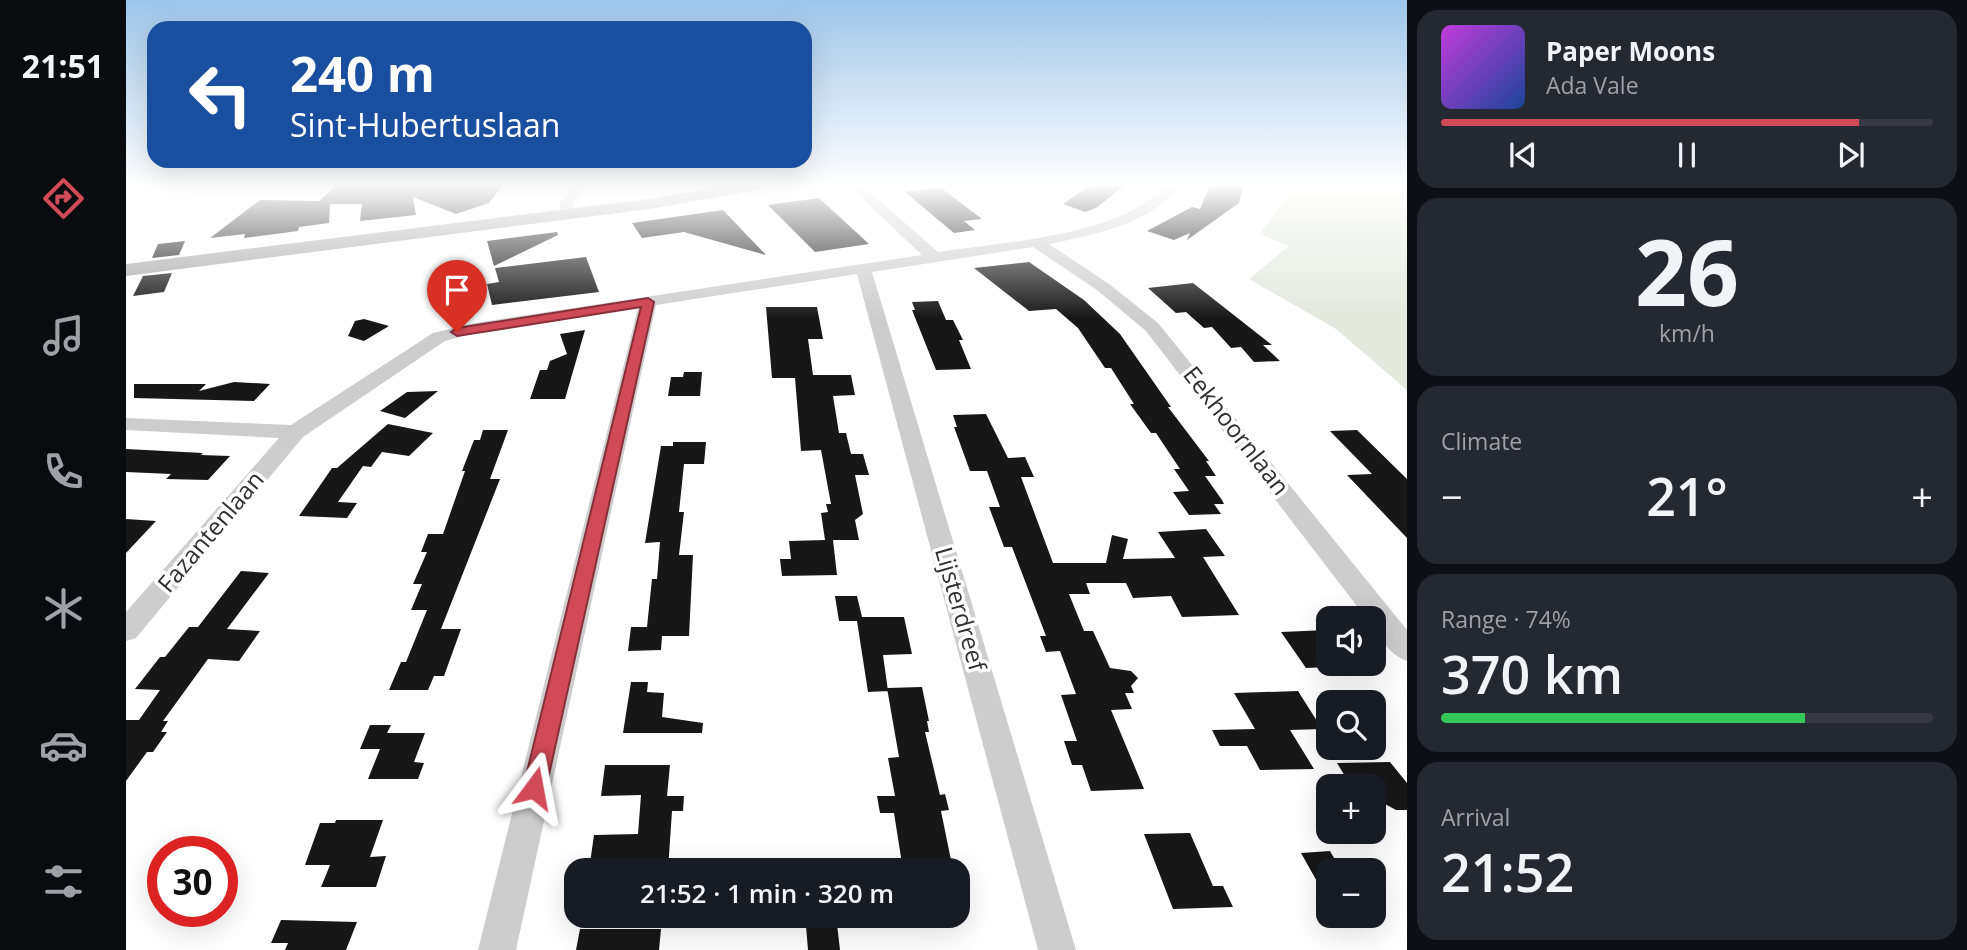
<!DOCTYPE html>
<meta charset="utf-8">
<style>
body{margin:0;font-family:"Open Sans",sans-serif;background:#242831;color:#f1f3f6;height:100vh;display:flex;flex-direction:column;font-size:26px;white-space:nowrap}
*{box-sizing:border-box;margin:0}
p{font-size:23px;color:#9ea1a6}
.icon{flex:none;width:38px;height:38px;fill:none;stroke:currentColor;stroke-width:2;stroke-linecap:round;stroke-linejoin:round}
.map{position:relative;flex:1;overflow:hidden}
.side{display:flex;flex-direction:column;gap:10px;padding:10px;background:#0d0f14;width:560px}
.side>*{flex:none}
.banner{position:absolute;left:21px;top:21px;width:665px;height:147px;border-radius:21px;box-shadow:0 7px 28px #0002;background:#1a4fa0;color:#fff;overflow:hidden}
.fabs{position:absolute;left:1190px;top:606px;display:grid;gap:14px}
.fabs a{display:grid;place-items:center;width:70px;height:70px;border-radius:14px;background:#171b24;box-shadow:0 7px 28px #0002;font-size:35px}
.speed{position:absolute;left:21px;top:836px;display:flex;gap:14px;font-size:35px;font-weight:700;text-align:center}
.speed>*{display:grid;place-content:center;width:91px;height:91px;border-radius:50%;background:#171b24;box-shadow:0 7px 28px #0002;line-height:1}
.speed .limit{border:10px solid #d22;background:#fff;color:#111}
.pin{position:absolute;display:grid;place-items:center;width:60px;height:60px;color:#fff;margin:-72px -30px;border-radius:50% 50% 50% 0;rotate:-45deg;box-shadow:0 0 7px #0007}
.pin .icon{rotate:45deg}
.me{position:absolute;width:77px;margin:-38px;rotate:13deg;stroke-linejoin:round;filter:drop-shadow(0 0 5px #0008)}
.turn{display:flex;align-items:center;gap:24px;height:147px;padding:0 28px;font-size:32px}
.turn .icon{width:91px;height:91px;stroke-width:2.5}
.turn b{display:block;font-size:49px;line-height:60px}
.big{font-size:52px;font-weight:600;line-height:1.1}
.side .widget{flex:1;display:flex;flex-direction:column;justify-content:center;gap:10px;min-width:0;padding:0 24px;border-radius:21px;background:#242831}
.side .dial{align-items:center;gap:0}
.dial b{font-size:91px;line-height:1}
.song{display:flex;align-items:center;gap:21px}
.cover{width:84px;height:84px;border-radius:10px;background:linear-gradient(135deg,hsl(290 70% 55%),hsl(220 70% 35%))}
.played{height:7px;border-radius:4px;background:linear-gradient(90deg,#d04a57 85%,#363941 85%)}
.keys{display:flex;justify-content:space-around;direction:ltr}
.heat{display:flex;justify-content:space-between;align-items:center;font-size:38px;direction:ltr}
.charge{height:10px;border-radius:5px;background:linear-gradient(90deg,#34c759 74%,#363941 0)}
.trip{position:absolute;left:438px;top:858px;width:406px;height:70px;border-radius:21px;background:#171b24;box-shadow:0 7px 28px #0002;font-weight:600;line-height:70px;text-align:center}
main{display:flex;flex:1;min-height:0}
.tabs{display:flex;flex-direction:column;width:126px;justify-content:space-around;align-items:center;background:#090b0e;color:#9ea1a6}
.tabs .icon{width:49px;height:49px}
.tabs .active{color:#d04a57}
.tabs b{font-size:32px;color:#f1f3f6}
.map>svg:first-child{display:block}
</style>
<main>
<nav class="tabs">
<b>21:51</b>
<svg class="icon active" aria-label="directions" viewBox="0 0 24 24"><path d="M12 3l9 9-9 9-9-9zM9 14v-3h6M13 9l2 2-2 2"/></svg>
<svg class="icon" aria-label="music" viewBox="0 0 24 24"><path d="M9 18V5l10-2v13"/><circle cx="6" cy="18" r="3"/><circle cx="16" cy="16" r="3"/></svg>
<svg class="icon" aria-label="phone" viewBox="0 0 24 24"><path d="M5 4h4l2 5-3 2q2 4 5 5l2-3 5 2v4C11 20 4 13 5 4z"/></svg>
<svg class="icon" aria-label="climate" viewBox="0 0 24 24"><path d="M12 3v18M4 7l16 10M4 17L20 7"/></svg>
<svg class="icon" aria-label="car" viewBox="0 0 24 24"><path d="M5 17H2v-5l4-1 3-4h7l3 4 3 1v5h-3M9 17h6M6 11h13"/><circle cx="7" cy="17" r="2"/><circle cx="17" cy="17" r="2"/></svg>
<svg class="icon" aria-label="filters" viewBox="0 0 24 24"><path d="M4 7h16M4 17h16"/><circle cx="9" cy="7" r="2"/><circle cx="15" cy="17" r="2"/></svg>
</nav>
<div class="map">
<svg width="1281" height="950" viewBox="0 0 1281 950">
<rect width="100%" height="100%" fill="#fff"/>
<path fill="#e4e8dd" d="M1164,185H1281V390L1210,329L1123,279L1163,246L1134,234L1166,189Z"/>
<path fill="#171717" d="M211,185H377L363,203L330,214L287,197L290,215L234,221L236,204H204L203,223L173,227L172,231L118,238L119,234L84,238L134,200L193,201Z
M971,185H999L970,208L959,212L937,204L962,187Z
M1084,185H1117L1113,203L1061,240L1064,233L1048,240L1021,231L1066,207L1074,209Z
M814,187L856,219L838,221L849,230L828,233L779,192Z
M693,198L743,244L689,252L642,205Z
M597,210L640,255L558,232L516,238L506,223Z
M431,232L432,235L368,266L361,241Z
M59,241L53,255L26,258L32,244Z
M460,257L473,292L366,305L361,284L373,282L369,268Z
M903,262L958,300L994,334L1045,407H1042L1083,461H1080L1090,476H1079L1096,500L1098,504H1088L1095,514L1063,515L1047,492L1063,491L1048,469H1054L1030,433H1025L1004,404H1008L985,368H979L952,328L930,309L903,311L848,268Z
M46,273L38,292L7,296L17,276Z
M1067,283L1146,345H1137L1154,361L1128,362L1115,347L1105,348L1086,327L1078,328L1060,312L1050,313L1022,288Z
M812,301L820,320H827L837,340H833L845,369L810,370L786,310H789L786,302Z
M640,307H691L697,339H682L687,375H725L729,395L707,396L713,433H720L725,454H737L743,475H729L737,514L729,520L733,540H707L711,575L656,576L654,559H665L663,541L699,540L695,513L702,512L700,504H705L695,450L675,451L669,378H646Z
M238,319L263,326L238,341L222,336L229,321Z
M459,330L439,399H404L414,370H421L424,361L441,354L434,334Z
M558,372H576L574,396H542L545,377H557Z
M108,382L144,384L128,401L8,398V384H80L73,391Z
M312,391L279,418L254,411L281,392Z
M860,414L882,458L899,457L908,477H895L927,563H980L986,535L1002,539L997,559L1049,558L1032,532L1080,529L1099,556L1077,557L1113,615L1056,617L1045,596L1007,598L1000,583H960L964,594H943L958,631H967L984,668L1005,671L1012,678L1005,686L1008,693H999L1006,709L985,710L1018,789L965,791L956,765H946L938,741H951L935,695L950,694L934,651L920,652L914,636H920L886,547H878L863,507H874L861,471H844L828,427H831L827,415Z
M262,424L307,433L283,456L256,452L245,467L237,466L212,502L231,503L221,518L173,516L206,468H211Z
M357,430H382L364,479H374L315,629H335L318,676H308L302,690H263L275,662H280L301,610H285L296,584H287L301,552H295L302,534H317L339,471H336L348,440H354Z
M1231,430L1281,479V538L1221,475L1246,474L1204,431Z
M547,442H580L578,464H558L553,512H558L553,555H567L563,636H536L535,650L502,651L505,627H521L526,579H531L534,542L519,543L535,446H547Z
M0,449L77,453L75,455L104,456L82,480L40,479L45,474L0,472Z
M0,519L30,521L0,553Z
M115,571L143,573L101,629L134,631L113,661L82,659L37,721H42L35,732H41L27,752H21L0,781V720H13L34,690L9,689L34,657H39L63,627H72Z
M709,596H731L736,617H778L786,654L757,655L762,691L742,692L731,621H713Z
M1202,630V667L1180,668L1155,632Z
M505,682H522L521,692L538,693L536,717L577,723L576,733H497Z
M796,687L803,721H801L803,732H799L814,795L819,794L823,810L815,811L827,870H777L768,813H754L751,796H769L762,758L773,757L761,688Z
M1172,691L1196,729L1164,730L1188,769L1134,770L1121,746H1094L1086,730L1129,729L1108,693Z
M244,725H265L261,733H299L288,762L298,763L292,779H242L254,749H234Z
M1264,762L1281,783V810H1270L1248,798V786H1225L1211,763Z
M479,765H544L541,796H558L557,811H546L542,870H463L468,835L512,834L515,795L475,796Z
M210,820H257L244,857L260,856L250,887H195L204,865H179L194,823H209Z
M1064,833L1087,886H1097L1107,907L1047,909L1018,834Z
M1204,851L1215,870H1202V901L1175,853Z
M155,920L231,922L220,950H159L162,943H145Z
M711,924L714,950H682L680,926Z
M454,929H535L533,950H450Z"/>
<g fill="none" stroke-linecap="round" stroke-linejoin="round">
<path fill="#cdcdcd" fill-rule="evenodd" d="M449,185H462L447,204L451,214L444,218L435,212L433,203Z
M722,185H736L812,252C873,243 942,239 999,214C1019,206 1035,185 1055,185C1023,225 970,234 923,244L983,284L1032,323L1281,630V661C1265,656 1248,634 1248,618H1240L1020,331L971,290L907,247L746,272L950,950H912L731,274L530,305L390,950H352L512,308L349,333L319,341L177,437L10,638L0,641V612L153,438L0,430V418L165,425L307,333L349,323L796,255Z"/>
<path fill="#a8a8a8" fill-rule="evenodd" d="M602,185H639L631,190L530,208L0,276V264L530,198Z"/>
</g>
<linearGradient id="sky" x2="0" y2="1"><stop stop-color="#9ec5e8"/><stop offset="0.58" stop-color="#fff"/><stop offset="1" stop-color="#fff" stop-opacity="0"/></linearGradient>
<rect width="1281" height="318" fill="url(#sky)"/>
<path fill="#d04a57" stroke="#873039" stroke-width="2" d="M522,298L528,302L420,788L417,795L408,798L400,795L397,788L515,307L331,336L325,332L331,328Z"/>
<g text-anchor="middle" stroke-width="7" stroke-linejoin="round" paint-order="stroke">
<g font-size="24" fill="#303030" stroke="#fff">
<text transform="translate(1110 431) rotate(52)" y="8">Eekhoornlaan</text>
<text transform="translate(85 532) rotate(-50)" y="8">Fazantenlaan</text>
<text transform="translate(834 609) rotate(74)" y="8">Lijsterdreef</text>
</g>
</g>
</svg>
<div class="fabs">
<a><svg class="icon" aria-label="sound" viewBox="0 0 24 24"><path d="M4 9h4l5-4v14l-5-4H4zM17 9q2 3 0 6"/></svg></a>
<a><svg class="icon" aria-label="search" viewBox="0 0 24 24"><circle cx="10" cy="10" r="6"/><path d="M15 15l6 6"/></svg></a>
<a>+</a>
<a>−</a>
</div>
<div class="speed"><div class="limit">30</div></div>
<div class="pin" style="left:331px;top:332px;background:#d93025"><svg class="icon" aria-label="arrive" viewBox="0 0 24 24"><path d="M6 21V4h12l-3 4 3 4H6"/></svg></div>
<svg class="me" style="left:408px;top:788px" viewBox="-20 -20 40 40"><path d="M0-17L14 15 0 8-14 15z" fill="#d04a57" stroke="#fff" stroke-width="4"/></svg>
<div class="trip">21:52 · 1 min · 320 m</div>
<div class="banner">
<div class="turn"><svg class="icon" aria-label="left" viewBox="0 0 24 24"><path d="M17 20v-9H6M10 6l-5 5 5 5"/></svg><div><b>240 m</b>Sint-Hubertuslaan</div></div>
</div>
</div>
<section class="side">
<div class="widget">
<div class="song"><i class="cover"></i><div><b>Paper Moons</b><p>Ada Vale</p></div></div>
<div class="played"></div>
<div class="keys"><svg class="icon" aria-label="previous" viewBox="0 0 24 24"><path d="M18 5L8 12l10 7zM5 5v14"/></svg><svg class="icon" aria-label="pause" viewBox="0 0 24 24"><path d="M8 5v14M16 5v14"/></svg><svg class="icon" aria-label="next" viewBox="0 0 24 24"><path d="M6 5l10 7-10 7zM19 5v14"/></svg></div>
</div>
<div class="widget dial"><b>26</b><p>km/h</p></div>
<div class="widget"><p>Climate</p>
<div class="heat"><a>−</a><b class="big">21°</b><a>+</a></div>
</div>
<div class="widget"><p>Range · 74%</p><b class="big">370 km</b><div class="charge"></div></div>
<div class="widget"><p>Arrival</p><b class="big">21:52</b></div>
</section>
</main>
